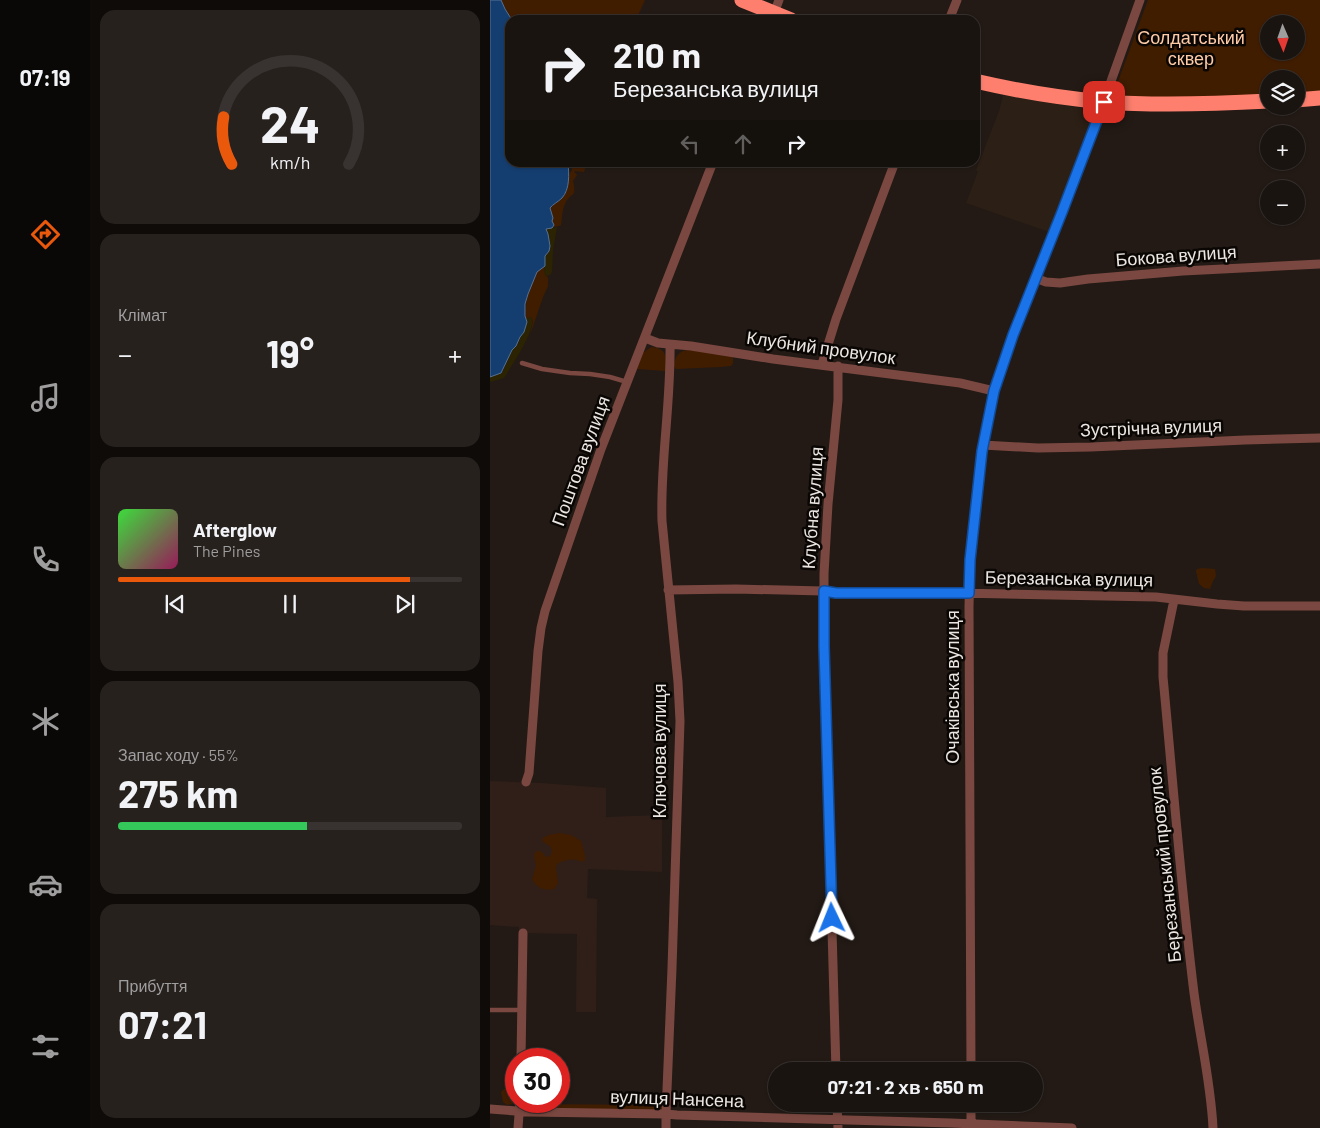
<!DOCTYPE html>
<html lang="uk">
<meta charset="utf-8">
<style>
body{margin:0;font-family:Barlow,sans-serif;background:#27211e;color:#f1f3f6;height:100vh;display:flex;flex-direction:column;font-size:19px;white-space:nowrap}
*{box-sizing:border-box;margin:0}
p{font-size:16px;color:#9f9e9f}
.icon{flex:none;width:28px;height:28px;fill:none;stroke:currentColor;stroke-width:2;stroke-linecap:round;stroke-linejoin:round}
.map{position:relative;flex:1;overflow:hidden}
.panel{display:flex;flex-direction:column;gap:10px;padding:10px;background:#0e0b09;width:400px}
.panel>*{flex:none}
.guide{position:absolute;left:15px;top:15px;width:475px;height:152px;border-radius:15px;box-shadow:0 1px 4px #0004,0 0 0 1px #383330;background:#1a1410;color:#f1f3f6;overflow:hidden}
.needle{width:32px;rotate:178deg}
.buttons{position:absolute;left:770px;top:15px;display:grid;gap:10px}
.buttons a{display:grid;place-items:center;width:45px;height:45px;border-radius:50%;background:#1a1410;box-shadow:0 1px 4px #0004,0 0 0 1px #383330;font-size:25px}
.speed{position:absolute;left:15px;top:1048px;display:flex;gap:10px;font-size:25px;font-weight:700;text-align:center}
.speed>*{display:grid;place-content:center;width:65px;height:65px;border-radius:50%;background:#1a1410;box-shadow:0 1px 4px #0004,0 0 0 1px #383330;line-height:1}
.speed .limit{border:8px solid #d22;background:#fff;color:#111}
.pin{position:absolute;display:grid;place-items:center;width:42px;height:42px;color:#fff;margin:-21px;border-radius:10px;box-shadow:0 2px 8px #0006}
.me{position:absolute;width:55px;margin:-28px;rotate:358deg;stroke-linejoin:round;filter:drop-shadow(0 0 4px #0008)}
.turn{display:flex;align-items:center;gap:18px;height:105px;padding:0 25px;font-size:22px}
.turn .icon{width:65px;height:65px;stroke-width:2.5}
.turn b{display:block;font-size:35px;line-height:42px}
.lanes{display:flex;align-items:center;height:48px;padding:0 25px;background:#0003;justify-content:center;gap:25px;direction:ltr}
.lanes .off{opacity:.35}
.big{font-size:38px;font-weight:700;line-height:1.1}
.panel .widget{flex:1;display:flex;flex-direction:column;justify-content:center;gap:8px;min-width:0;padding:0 18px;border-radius:15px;background:#27211e}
.panel .dial{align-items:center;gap:0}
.dial svg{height:130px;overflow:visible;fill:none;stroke:#383330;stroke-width:7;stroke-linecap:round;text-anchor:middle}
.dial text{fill:#f1f3f6;stroke:none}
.song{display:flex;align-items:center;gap:15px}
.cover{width:60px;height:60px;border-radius:8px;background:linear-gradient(135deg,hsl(120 70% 55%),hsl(330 70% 35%))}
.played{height:5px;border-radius:2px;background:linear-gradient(90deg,#ea580c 85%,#383330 85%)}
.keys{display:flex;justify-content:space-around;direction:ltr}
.heat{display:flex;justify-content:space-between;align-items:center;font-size:28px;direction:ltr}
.charge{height:8px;border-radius:4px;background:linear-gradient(90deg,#34c759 55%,#383330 0)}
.trip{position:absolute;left:278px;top:1062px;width:275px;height:50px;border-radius:25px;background:#1a1410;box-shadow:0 1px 4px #0004,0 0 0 1px #383330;font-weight:700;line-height:50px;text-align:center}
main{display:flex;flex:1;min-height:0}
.menu{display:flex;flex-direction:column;width:90px;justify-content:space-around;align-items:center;background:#0a0806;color:#9f9e9f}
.menu .icon{width:35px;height:35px}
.menu .active{color:#ea580c}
.menu b{font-size:22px;color:#f1f3f6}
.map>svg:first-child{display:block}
</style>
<main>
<nav class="menu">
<b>07:19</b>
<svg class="icon active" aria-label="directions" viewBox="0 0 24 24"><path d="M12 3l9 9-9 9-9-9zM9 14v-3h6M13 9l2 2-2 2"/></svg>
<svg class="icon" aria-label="music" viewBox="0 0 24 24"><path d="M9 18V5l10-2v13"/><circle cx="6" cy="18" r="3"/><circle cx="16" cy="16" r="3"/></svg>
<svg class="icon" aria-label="phone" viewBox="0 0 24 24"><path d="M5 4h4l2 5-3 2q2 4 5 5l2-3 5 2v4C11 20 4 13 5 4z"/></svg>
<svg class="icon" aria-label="climate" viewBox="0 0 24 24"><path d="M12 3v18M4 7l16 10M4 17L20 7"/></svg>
<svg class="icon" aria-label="car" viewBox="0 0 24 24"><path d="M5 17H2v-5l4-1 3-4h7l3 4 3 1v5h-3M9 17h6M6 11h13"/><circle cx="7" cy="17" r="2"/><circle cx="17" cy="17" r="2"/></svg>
<svg class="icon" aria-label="filters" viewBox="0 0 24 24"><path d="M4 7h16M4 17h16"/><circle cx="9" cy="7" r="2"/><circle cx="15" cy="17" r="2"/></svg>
</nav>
<section class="panel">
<div class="widget dial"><svg viewBox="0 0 100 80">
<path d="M14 69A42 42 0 1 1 86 69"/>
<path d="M14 69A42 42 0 0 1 9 40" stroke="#ea580c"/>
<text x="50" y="56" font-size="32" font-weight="700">24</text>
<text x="50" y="72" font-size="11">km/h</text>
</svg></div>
<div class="widget"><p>Клімат</p>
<div class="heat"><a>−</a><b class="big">19°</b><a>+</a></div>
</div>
<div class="widget">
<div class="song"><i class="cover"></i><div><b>Afterglow</b><p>The Pines</p></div></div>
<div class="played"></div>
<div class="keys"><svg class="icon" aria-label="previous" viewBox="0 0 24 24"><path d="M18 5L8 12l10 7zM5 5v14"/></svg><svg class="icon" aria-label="pause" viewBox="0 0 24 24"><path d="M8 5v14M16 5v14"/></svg><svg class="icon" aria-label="next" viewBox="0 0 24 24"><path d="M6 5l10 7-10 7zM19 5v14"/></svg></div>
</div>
<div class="widget"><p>Запас ходу · 55%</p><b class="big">275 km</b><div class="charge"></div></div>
<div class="widget"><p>Прибуття</p><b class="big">07:21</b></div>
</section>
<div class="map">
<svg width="830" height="1128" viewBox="0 0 830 1128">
<rect width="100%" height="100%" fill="#231a15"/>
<path fill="#2c1f15" d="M513,95L598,109L602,112L601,124L559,232L476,203L488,171L486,170L509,111Z"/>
<path fill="#301f18" d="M0,781L51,783L116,788V817L172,815V872L98,869L97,898L107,899L106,1012H86L87,934L31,933H29V927L0,925Z"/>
<path fill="#411d00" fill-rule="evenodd" d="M11,0H155L146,20H22L18,15Z
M658,0H830V91L806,93V79H779V94L701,98L657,97L626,95L625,92L626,87ZM779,24H806V51H779Z
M82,163H97L94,172L84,171L87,175L83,181C87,199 81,191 75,204C72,210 72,218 71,225L69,226L63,227L64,225L62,221L63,218L60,209C64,202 70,199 75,194C80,187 76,177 82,170Z
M54,267V273L58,278V286L53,297L40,335L43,321L41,317L36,319C34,308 40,279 47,271C49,269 52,268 54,267Z
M161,347C178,348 176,358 176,371L147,369L153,353Z
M198,350L243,355V363L241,366L230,367L186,369L184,366C185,357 188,351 198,350Z
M712,568L725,569L726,576L723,581L720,589L714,588L709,584L706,571L707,569Z
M70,833L81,835L91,841L95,856V860L93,862C82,858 77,859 67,864L66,869L68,883L64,889C55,891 46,888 42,879L46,866L44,855L45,852C51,849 53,854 56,857L60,856C65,848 59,845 53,842L52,839L58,835Z
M19,1071H23L26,1074V1084L24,1088L26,1094V1100L22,1104L17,1105L13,1102L11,1092L16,1087L17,1073Z
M169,1096L175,1097L173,1108L171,1110H39L34,1107L32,1101H38L39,1104L168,1105Z"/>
<path fill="#2b2302" d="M67,227L63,250L62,272L60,275L56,276L54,273L55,256L59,251L60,242L55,229Z
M40,317L42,318C45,331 24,362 16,375L14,378L0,382V377L13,371L22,350L28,344L37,322L36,319Z"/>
<path fill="#153e70" stroke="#567092" d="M0,0H11L15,9L22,20H20V162L78,163C79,174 80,189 72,198C68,202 63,204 60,208L63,218L62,221L64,225L62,228L56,229L58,234L60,246L59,251L55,256V266L47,272L38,294L35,304V316L37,322L34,332L30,337L26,346L22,350L11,373L0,377Z"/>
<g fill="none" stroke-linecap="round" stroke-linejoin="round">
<path stroke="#7a4840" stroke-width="4.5" d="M32,363L52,369L80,373L100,374L120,377L137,382
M0,1010H32"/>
<path stroke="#7a4840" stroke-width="9" d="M283,16L289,0
M459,20L467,0
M545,278L556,282L570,283L598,279L693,271L830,264
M155,338L168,343L201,346L283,359L470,383L504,391
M332,364L346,319L405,162
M493,445L548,448L601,447L755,440L830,438
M178,590L246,589L333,591L346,593H469L666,597L727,604L754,606H830
M684,600L673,653V677C683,782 691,888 704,993C710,1038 721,1083 723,1128
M36,782L39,773L48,651L51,628L55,611L111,449L223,162
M31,1059L33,933
M346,1071L334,646V574L338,504L348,400V366
M481,1071L479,607L480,559L492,451L504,391L523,335L605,126L650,0
M347,1104L348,1128
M481,1104V1128
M0,1109L39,1112L176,1114L187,1115L461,1123L582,1128
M28,1128L30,1101
M176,1128V1114L182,968L190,721L188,682L172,521C170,462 181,404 180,345"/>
<path stroke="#fe7f6e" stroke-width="15" d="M252,0L301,20
M485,81C528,91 570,98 614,102C669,106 724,104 779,101
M806,100L830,98"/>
</g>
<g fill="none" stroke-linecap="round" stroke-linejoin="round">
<g stroke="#114b97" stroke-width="12">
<path id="route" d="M342,918L334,646V591L346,593H479L480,560L492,451L504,391L523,335L572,212L614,102"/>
</g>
<use href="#route" stroke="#1a73e8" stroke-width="9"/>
</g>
<g text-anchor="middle" stroke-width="5" stroke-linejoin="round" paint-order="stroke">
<g font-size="18" fill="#ffcba7" stroke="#090604">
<text x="701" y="44">Солдатський<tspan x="701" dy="21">сквер</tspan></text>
</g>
<g font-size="18" fill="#ece6e2" stroke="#090604">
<text transform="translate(686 256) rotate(-4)" y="6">Бокова вулиця</text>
<text transform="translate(331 348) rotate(8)" y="6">Клубний провулок</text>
<text transform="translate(661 428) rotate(-2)" y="6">Зустрічна вулиця</text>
<text transform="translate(91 461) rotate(-70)" y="6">Поштова вулиця</text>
<text transform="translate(323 508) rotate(-86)" y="6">Клубна вулиця</text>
<text transform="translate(579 579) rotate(1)" y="6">Березанська вулиця</text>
<text transform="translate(463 687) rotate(-90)" y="6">Очаківська вулиця</text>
<text transform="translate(170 751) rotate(-90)" y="6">Ключова вулиця</text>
<text transform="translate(675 865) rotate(-96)" y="6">Березанський провулок</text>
<text transform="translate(187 1099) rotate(2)" y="6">вулиця Нансена</text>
</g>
</g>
</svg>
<div class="buttons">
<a><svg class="needle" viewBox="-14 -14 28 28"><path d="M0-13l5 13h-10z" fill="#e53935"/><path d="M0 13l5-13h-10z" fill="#9f9e9f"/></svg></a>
<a><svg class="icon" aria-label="layers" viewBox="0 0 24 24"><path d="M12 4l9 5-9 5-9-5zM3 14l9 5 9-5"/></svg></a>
<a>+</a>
<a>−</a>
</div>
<div class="speed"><div class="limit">30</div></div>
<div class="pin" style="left:614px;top:102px;background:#d93025"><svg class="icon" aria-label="arrive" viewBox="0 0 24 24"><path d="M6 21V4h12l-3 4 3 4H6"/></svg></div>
<svg class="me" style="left:342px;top:918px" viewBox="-20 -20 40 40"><path d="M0-17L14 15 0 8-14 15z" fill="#1a73e8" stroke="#fff" stroke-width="4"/></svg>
<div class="trip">07:21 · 2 хв · 650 m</div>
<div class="guide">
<div class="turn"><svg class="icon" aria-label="right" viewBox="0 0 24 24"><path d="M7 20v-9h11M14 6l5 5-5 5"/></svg><div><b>210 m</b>Березанська вулиця</div></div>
<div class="lanes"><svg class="icon off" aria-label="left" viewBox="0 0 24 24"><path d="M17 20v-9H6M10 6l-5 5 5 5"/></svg><svg class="icon off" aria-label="ahead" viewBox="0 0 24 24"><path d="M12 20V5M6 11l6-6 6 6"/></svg><svg class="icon" aria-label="right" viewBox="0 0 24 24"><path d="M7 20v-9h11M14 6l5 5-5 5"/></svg></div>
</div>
</div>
</main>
